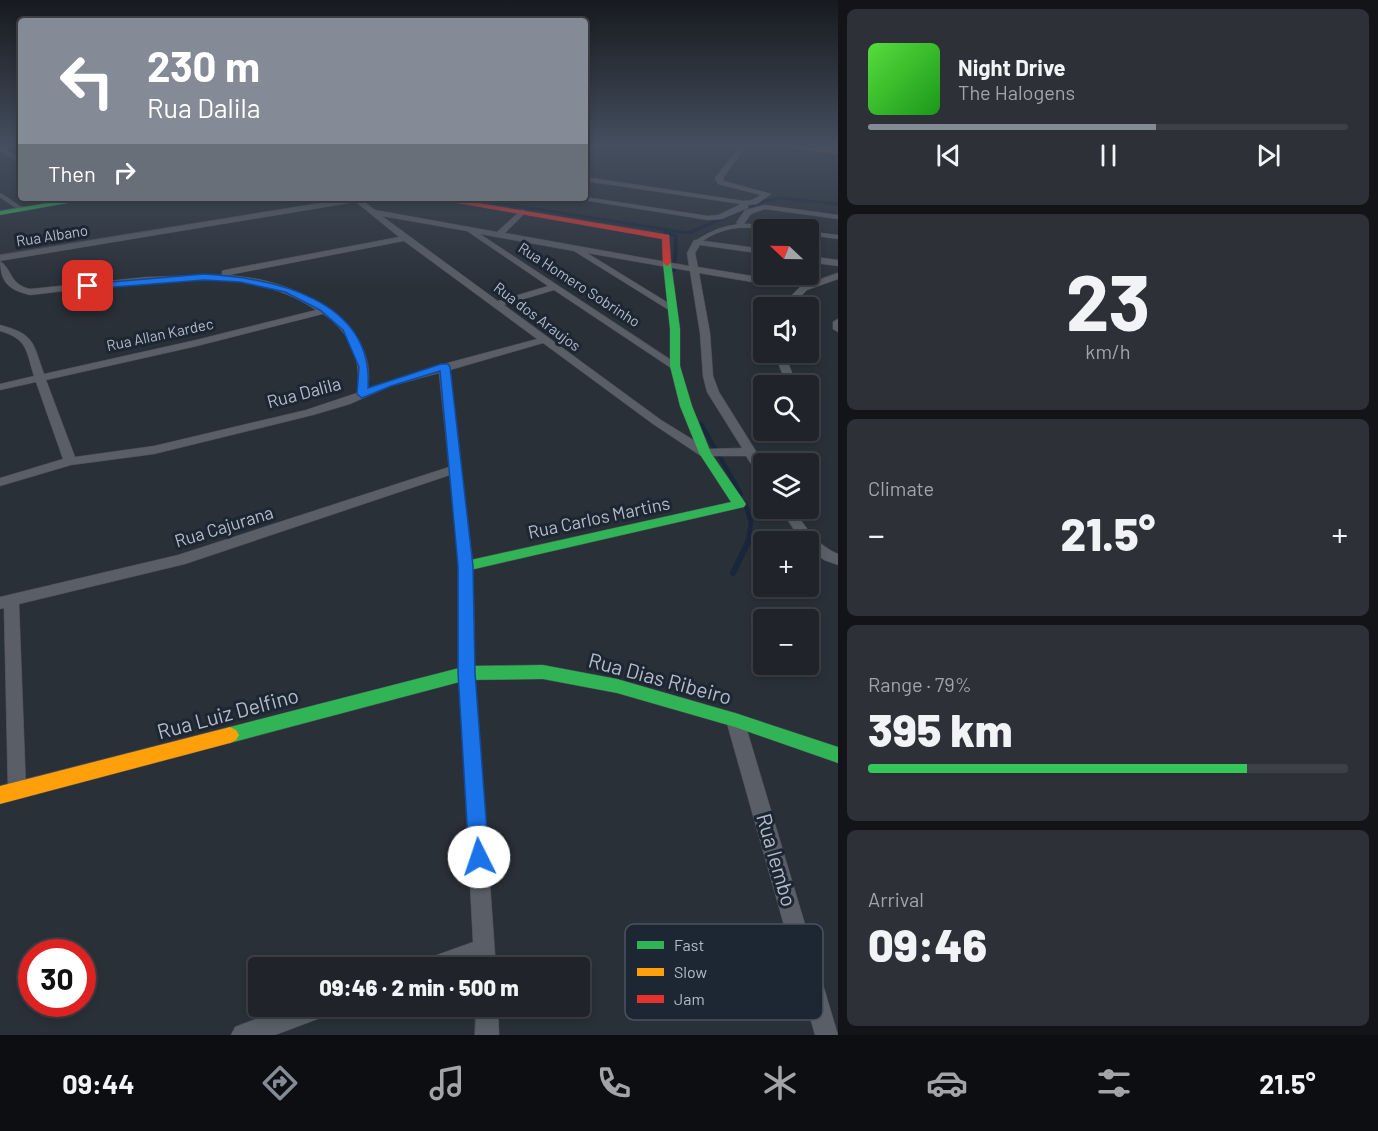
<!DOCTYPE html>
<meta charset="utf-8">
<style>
body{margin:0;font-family:Barlow,sans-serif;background:#2d3036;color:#f1f3f6;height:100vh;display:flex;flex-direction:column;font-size:22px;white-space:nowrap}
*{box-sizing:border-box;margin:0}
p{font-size:20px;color:#a2a4a8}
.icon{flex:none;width:33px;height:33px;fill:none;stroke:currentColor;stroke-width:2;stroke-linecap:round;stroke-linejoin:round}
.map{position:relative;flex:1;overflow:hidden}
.details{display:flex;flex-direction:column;gap:9px;padding:9px;background:#121417;width:540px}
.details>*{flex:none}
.hud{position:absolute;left:18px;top:18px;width:570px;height:183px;border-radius:6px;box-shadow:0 3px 9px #0003,0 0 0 2px #3d4147;background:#848b96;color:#fff;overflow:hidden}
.needle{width:39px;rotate:292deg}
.tools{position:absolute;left:753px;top:219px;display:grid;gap:12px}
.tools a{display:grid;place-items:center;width:66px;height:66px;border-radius:6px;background:#20242a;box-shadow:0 3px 9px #0003,0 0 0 2px #3d4147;font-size:30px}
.speed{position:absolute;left:18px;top:939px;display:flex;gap:12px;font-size:30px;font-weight:700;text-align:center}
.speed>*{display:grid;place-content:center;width:78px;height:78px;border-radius:50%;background:#20242a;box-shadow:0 3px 9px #0003,0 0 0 2px #3d4147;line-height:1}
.speed .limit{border:9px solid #d22;background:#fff;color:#111}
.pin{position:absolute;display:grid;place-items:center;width:51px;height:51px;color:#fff;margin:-26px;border-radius:12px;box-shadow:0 3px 9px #0006}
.me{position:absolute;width:66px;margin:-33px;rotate:356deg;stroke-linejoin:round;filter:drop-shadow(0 0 4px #0008)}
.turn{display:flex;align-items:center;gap:21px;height:126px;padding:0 30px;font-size:27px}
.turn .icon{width:78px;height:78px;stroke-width:2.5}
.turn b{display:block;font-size:42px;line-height:51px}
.then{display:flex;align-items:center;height:57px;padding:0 30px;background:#0003;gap:12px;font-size:22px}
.big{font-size:45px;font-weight:800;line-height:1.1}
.details .widget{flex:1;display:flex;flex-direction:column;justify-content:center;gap:9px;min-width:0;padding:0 21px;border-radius:9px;background:#2d3036}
.details .dial{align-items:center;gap:0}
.dial b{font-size:78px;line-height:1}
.song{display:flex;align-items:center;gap:18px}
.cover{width:72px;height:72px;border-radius:9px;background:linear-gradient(135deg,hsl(110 70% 55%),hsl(120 70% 35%))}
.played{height:6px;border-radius:3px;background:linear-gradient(90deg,#848b96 60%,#3d4147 60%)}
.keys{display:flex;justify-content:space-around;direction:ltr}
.heat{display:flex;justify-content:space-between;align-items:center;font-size:33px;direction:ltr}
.charge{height:9px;border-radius:4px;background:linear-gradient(90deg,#34c759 79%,#3d4147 0)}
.trip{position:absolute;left:248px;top:957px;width:342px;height:60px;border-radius:6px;background:#20242a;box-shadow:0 3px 9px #0003,0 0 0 2px #3d4147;font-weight:800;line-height:60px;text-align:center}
.dock{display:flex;height:96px;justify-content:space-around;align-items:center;background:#0d0e11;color:#a2a4a8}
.dock .icon{width:42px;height:42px}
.dock .active{color:#848b96}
.dock b{font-size:27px;color:#f1f3f6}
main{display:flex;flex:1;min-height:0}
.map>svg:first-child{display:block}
</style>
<main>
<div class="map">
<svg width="838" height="1035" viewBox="0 0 838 1035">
<rect width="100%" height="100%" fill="#2a3038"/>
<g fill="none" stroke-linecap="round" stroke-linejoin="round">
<path stroke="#19273c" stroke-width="3" d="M467,198L688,233L765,201L780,198L838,204
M665,232L676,236L675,246"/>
<path stroke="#19273c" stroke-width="4" d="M674,270L676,244"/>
<path stroke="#19273c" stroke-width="4.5" d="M701,424L741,494
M745,503L751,522L748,542"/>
<path stroke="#19273c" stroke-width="6" d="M733,573L749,540"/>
<g stroke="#484c55" stroke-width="4.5">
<path id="lane" d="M0,195L21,209
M808,233L838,237
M697,242C728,221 749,224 785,230"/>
</g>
<g stroke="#484c55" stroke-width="1">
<path id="street" d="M741,145H747L723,178L724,181L771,194L757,204L748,205V208L722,219L708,220L571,198L585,197L708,216L718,215L741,204L585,181V177L744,201L752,200L761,195L718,184L715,178Z
M0,147L21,158V163L0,152Z
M351,198H365L363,201L375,210L497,232L521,210H524V214L505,233L689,266L687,253L694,240H697L764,249V254L700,245L695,253L698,267L776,280L781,283L776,286L699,273L710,333L713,376L719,392L764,464V479L760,478L746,456H701L653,424L543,343L450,370L473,566L475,673L496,968H474V963L462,968H420L423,960L473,942L459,673V566L450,475L185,564L19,604L26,790L24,796L17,799L10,796L8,790L4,608L0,609V597L178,555L449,467L439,373L391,386L350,404L313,415L154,454L71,465L0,486V478L63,459L36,382L0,390V384L34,376C26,351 28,339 0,331V325C35,334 33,343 44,374L196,340L316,310C236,256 120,286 30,295C5,289 0,280 0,255ZM356,202L399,237L225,270L222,271V275L147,277L30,289C9,284 13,270 0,261ZM382,216L467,231L548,286L498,301ZM480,234L574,251L672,312L677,309L675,307L587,253L690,271L700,333L703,376L707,392L742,448L708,449L661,420L504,305L554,290L671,368H679L680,366ZM404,241L537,339L440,365L368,388C377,330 317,295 270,282C257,278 242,277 229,275ZM323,314C351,333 362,360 357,393L306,410L154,446L75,457L46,380L197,346Z
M765,205L838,215V219L765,209L751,214L743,225L736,223L745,210Z
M808,256L838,260V266L808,262Z
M838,273V279L807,290L789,308H779L801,286Z
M838,319V332L833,329V322Z
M774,352H784L794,378L793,380H785L784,378Z
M780,508H793C805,527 817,545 838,554V565L824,560L809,549L808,542H802Z
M735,713L741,715L744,720L838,1035H815L726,720L729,715Z
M290,1006H334L331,1014L275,1035H231L235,1027Z
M476,1006H498L499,1035H475Z"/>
</g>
<g stroke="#484c55" stroke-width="1">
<path id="fast" d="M78,198H96L0,215V211Z
M667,260L671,263L680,329V366L692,406L711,453L746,504L744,507L466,571L461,570L459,566L461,562L466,561L731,502L699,453L680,406L670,366V329L663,263Z
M543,665L617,679L735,713L838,747V763L735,727L617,693L543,679L467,680L230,743L224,740L221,735L224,730L230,727L467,666Z"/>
</g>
<g stroke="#484c55" stroke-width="1">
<path id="slow" d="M230,727L236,730L239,735L236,740L230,743L0,804V786Z"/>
</g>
<g stroke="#484c55" stroke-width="1">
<path id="jam" d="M778,145L838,150V154L781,147Z
M430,198H447L669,235L671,263L667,266L663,263L662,239Z"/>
</g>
<use href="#lane" stroke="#5a5e66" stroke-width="4"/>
<use href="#street" fill="#5a5e66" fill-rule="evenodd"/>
<use href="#fast" fill="#30b455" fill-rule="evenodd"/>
<use href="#slow" fill="#ff9f0a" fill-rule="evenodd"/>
<use href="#jam" fill="#e5322d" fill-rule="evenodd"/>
</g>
<linearGradient id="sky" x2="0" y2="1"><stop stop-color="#171a1f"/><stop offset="0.5" stop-color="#444e5e"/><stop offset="1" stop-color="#444e5e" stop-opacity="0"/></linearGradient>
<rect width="838" height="290" fill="url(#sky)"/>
<path fill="#1a73e8" stroke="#114b97" stroke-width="1.5" d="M204,274C273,278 374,299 368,388L441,364H448L450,367L473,566L475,673L489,857L486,864L479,867L472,864L469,857L458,673V566L440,371L391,386L362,398L357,394L359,367L343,330L320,310L285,292L240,282L204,280L88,289L83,286L88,284Z"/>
<g text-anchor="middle" stroke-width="6" stroke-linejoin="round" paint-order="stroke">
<g font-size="15" fill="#b4bcc9" stroke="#1d2633">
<text transform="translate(52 236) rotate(-9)" y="5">Rua Albano</text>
<text transform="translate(579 285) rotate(33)" y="5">Rua Homero Sobrinho</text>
<text transform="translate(537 317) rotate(37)" y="5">Rua dos Araujos</text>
<text transform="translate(160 335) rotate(-12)" y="5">Rua Allan Kardec</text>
</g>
<g font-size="18" fill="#b4bcc9" stroke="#1d2633">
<text transform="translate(304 393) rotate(-15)" y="6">Rua Dalila</text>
<text transform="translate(599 518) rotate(-12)" y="6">Rua Carlos Martins</text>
<text transform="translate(224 527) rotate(-17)" y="6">Rua Cajurana</text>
</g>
<g font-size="21" fill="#b4bcc9" stroke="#1d2633">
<text transform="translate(660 679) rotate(15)" y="7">Rua Dias Ribeiro</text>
<text transform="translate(228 714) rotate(-15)" y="7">Rua Luiz Delfino</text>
<text transform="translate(776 860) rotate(74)" y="7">Rua Iembo</text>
</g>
</g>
<rect x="625" y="924" width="198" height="96" rx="9" fill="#1d2633" stroke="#4a5360" stroke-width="1.5"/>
<rect x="637" y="941" width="27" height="8" fill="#30b455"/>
<rect x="637" y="968" width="27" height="8" fill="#ff9f0a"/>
<rect x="637" y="995" width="27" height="8" fill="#e5322d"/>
<g font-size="16" fill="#b4bcc9">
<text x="674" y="951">Fast</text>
<text x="674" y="978">Slow</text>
<text x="674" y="1005">Jam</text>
</g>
</svg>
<div class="tools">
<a><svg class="needle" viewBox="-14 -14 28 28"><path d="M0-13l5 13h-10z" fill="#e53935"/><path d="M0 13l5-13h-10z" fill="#a2a4a8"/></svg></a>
<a><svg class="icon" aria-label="sound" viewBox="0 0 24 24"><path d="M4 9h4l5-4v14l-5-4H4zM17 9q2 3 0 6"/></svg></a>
<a><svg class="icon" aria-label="search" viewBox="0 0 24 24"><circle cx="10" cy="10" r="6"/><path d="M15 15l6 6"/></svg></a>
<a><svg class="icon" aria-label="layers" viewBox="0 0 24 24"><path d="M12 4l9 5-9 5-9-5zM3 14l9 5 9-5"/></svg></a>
<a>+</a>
<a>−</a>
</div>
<div class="speed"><div class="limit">30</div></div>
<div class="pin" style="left:88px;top:286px;background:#d93025"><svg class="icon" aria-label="arrive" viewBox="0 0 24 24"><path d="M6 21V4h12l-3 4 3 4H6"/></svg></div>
<svg class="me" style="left:479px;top:857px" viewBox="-20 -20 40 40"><circle r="19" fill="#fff"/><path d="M0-13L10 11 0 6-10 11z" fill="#1a73e8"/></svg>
<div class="trip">09:46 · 2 min · 500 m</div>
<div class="hud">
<div class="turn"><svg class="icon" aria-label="left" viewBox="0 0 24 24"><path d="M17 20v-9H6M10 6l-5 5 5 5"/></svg><div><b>230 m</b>Rua Dalila</div></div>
<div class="then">Then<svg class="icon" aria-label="right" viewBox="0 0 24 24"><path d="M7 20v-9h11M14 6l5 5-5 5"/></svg></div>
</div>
</div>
<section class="details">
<div class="widget">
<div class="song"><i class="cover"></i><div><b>Night Drive</b><p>The Halogens</p></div></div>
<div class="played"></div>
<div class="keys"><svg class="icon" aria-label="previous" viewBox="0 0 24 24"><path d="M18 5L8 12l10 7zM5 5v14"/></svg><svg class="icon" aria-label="pause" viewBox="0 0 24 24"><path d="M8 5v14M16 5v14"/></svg><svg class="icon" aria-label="next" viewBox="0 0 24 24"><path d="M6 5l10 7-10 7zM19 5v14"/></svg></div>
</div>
<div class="widget dial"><b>23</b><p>km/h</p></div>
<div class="widget"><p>Climate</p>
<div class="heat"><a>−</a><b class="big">21.5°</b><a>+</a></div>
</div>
<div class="widget"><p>Range · 79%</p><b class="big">395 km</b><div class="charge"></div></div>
<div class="widget"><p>Arrival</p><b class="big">09:46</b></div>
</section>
</main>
<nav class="dock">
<b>09:44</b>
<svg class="icon active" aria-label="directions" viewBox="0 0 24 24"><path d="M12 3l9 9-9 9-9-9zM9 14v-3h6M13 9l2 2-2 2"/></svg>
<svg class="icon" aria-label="music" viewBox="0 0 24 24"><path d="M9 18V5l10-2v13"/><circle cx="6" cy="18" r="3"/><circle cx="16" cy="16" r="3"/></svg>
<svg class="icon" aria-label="phone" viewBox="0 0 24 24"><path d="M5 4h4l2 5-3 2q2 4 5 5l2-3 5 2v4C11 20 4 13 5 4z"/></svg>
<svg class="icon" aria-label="climate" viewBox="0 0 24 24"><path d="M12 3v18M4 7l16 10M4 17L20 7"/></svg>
<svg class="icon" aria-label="car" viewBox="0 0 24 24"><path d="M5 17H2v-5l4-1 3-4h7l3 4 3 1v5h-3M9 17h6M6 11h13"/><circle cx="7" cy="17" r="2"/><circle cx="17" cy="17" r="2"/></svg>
<svg class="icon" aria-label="filters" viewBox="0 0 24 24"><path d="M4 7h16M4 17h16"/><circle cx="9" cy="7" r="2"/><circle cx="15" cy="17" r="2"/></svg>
<b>21.5°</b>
</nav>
